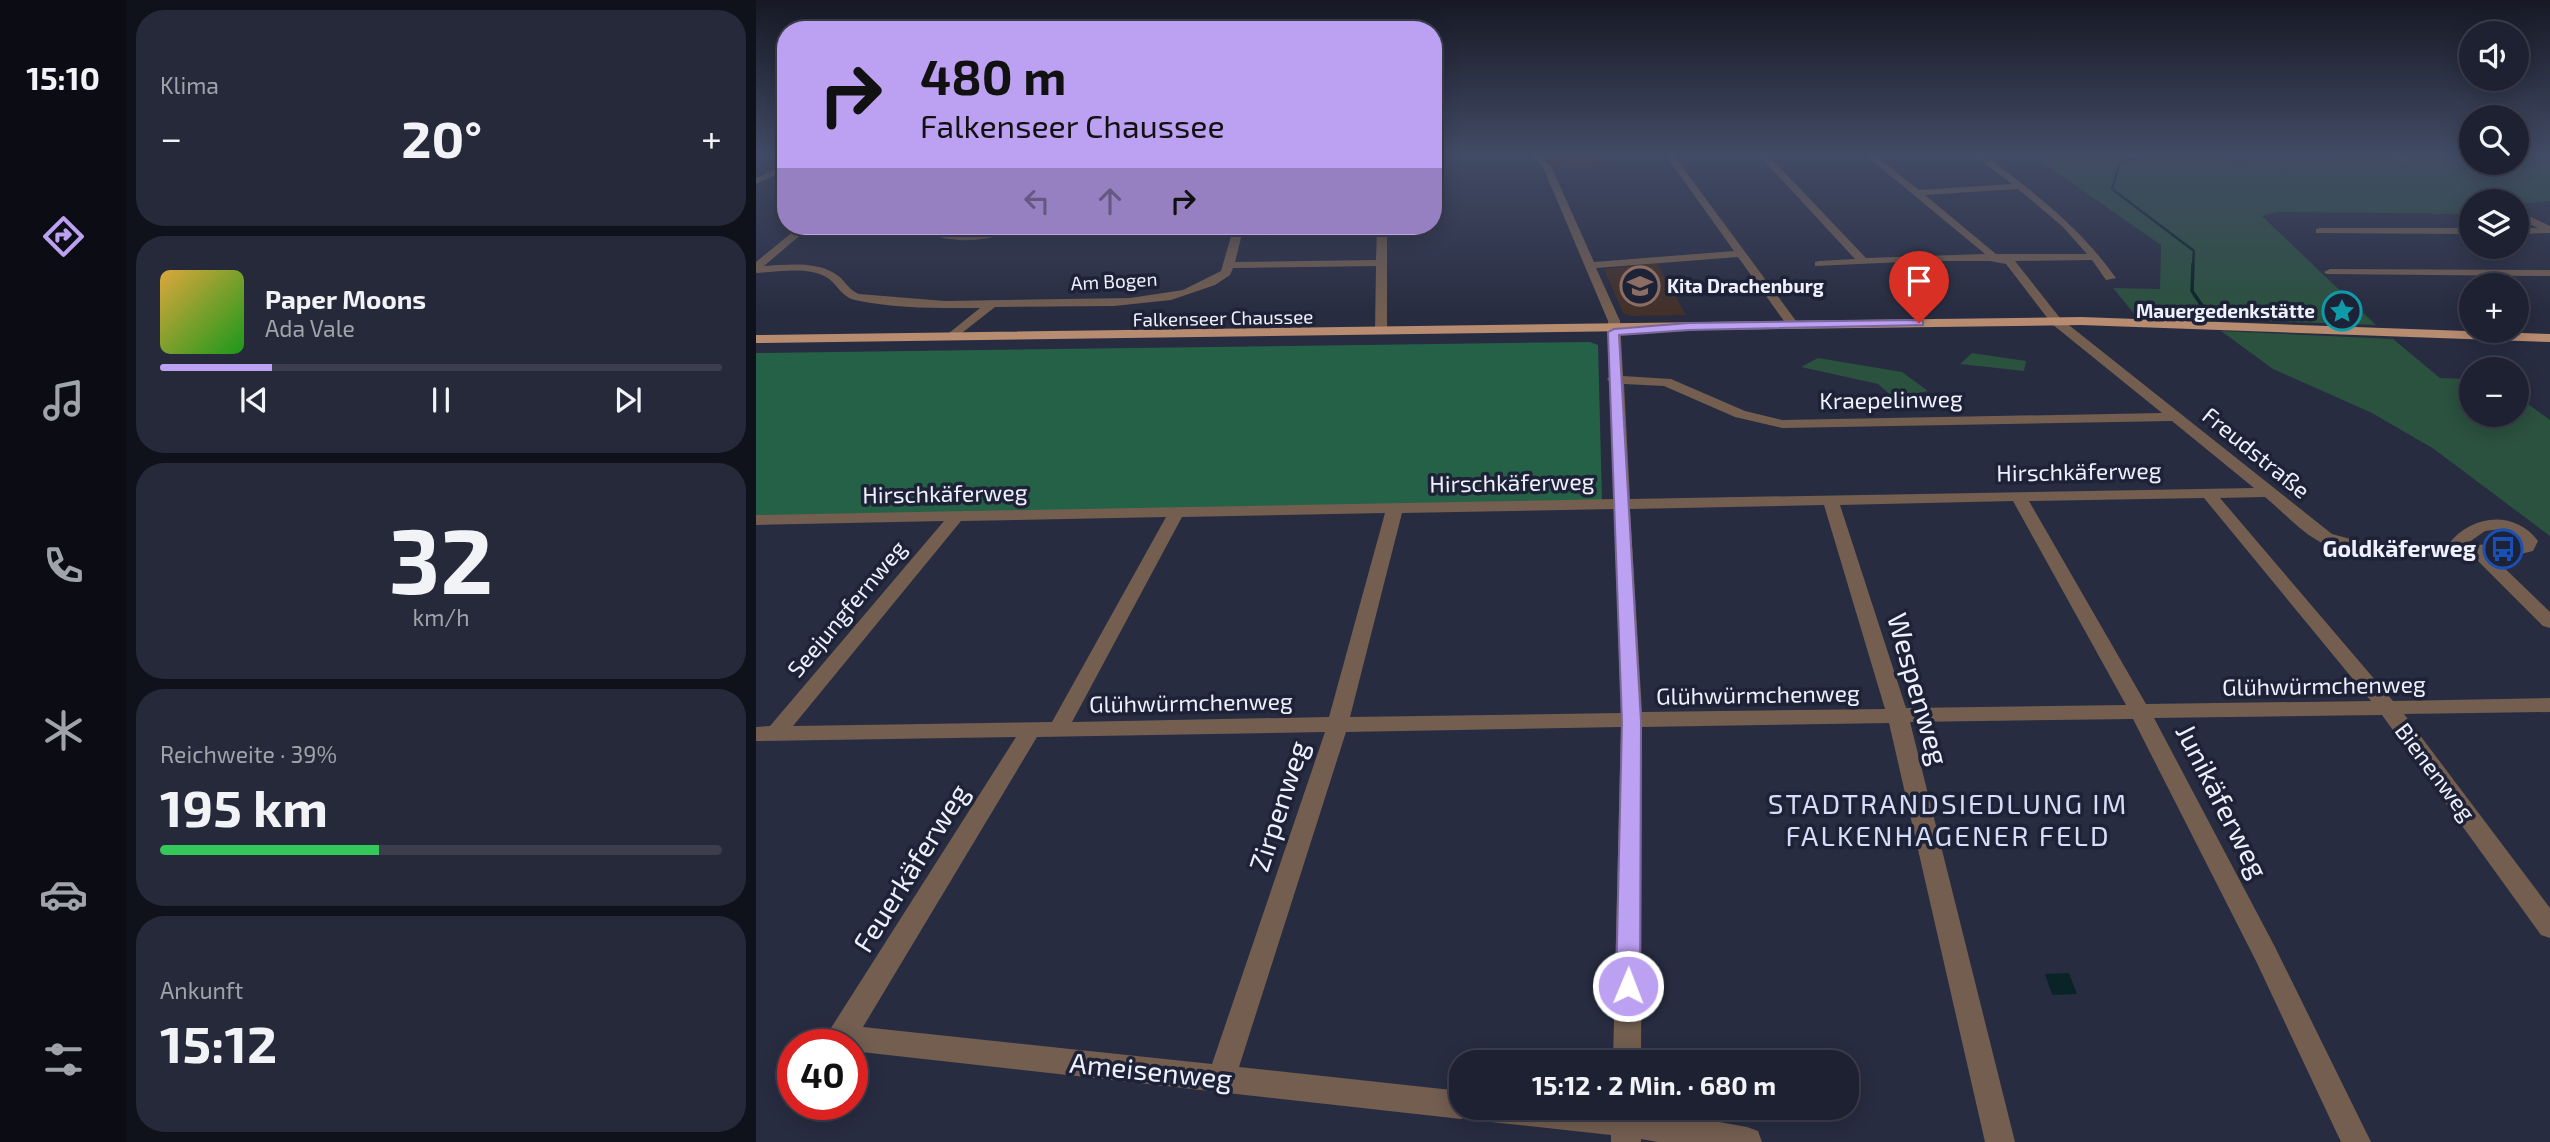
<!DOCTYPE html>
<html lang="de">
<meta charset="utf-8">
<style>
body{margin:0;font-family:"Exo 2",sans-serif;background:#262939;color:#f1f3f6;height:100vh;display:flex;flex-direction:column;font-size:26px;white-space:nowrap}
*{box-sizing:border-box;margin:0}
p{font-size:23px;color:#a1a3ab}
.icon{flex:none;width:38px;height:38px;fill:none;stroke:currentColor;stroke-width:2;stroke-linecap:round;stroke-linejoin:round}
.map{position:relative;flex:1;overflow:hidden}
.panel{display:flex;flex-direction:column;gap:10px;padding:10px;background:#10121b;width:630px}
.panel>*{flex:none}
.guide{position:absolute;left:21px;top:21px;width:665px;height:214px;border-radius:28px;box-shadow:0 4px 18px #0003,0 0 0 2px #3c3e4d;background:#bca0f2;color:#111;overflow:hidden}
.controls{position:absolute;left:1703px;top:21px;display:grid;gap:14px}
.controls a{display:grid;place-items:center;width:70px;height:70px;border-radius:50%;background:#1e2131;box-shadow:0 4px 18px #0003,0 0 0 2px #3c3e4d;font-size:35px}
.speed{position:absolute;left:21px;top:1029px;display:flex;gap:14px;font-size:35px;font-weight:700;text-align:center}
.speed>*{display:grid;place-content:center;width:91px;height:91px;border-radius:50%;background:#1e2131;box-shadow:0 4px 18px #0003,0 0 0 2px #3c3e4d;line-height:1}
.speed .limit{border:10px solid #d22;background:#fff;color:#111}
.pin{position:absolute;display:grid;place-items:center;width:60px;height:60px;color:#fff;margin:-72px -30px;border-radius:50% 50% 50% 0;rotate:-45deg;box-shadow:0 0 7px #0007}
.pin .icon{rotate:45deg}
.me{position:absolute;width:77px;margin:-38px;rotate:1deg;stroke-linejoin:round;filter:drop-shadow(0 0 5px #0008)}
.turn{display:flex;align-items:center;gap:24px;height:147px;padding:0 28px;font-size:32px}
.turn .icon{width:91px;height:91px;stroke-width:2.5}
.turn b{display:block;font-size:49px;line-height:60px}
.lanes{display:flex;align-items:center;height:66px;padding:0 28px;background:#0003;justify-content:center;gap:35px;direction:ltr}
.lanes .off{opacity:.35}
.big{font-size:52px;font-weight:700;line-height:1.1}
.panel .tile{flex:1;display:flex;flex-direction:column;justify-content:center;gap:10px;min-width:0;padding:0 24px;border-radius:28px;background:#262939}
.panel .dial{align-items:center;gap:0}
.dial b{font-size:91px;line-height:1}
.song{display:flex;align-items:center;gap:21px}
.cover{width:84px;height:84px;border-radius:10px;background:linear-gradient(135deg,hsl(40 70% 55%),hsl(120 70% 35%))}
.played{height:7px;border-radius:4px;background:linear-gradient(90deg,#bca0f2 20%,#3c3e4d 20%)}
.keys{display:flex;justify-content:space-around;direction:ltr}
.heat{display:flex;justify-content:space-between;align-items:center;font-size:38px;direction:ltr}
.charge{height:10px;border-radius:5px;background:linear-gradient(90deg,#34c759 39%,#3c3e4d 0)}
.trip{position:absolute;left:693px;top:1050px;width:410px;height:70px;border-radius:28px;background:#1e2131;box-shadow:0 4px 18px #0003,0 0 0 2px #3c3e4d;font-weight:700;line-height:70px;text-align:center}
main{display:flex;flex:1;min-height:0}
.dock{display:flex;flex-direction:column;width:126px;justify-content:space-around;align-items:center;background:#0c0d14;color:#a1a3ab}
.dock .icon{width:49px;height:49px}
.dock .current{color:#bca0f2}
.dock b{font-size:32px;color:#f1f3f6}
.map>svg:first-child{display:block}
</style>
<main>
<nav class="dock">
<b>15:10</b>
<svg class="icon current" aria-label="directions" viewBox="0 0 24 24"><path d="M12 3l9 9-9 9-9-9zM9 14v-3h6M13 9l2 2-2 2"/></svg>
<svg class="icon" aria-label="music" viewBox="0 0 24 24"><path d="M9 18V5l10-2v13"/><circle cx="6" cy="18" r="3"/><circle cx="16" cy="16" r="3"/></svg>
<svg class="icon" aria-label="phone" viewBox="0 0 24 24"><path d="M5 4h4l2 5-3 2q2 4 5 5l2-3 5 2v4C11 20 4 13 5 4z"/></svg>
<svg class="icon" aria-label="climate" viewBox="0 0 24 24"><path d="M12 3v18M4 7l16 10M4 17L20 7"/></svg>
<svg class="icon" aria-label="car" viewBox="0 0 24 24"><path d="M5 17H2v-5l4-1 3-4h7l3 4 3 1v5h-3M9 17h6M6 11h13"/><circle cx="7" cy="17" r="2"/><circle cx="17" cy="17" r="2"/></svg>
<svg class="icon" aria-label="filters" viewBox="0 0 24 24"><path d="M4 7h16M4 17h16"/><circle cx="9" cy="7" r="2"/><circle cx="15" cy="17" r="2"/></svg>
</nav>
<section class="panel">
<div class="tile"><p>Klima</p>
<div class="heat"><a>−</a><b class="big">20°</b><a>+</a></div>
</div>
<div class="tile">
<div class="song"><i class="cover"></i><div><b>Paper Moons</b><p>Ada Vale</p></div></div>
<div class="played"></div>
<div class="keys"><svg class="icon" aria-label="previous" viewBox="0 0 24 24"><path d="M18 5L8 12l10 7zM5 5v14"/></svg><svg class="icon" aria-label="pause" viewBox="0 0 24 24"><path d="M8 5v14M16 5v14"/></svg><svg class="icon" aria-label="next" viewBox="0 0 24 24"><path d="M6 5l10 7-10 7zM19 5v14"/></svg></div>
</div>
<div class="tile dial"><b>32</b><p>km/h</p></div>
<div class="tile"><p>Reichweite · 39%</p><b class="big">195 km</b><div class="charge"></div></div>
<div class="tile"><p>Ankunft</p><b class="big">15:12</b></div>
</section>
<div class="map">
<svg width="1794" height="1142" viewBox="0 0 1794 1142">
<rect width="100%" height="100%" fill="#282c41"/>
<path fill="#433029" d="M788,153H840L847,165L802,167Z
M901,263L930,315L876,316L867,313L848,269Z"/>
<path fill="#2b513f" d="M1273,153H1468L1480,162L1646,153H1715V163H1760L1761,153H1794V201L1761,204L1760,201H1715V214L1521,212L1506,216L1620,325L1380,316L1357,288L1404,289L1405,245Z
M1465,331L1637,339L1684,378L1715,379V415H1760L1761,396L1794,420V536L1678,449L1616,413L1517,369Z
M1216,353L1270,361L1268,371L1204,364Z
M1062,358L1146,372L1172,391L1138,398L1122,384L1045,367Z"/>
<path fill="#246146" d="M834,342L842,345L846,501L0,517V353Z"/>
<path fill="#0a2327" d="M1313,973L1321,994L1296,995L1289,974Z"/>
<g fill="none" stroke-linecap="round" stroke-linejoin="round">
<path stroke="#0a2327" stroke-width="2.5" d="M1383,153L1386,157L1364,162L1356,189L1438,251L1437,266"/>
<path stroke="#0a2327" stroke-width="3.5" d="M1437,264L1436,291L1455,319"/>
<path fill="#735e50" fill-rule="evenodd" d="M773,153H782L795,166L838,262L978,251L908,153H916L1043,325L1033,328L982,257L840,268L864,321L867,376L915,379L989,411L1026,420L1406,413L1296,324L1250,264L1234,261H1169L1059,266V262L1063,261L1099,259L1001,153H1010L1110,258L1229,254L1107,153H1116L1163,190L1256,184L1215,153H1225C1277,191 1323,226 1360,278L1350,280L1336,260L1259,261L1304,318L1576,534L1609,543L1692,545C1714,515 1758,509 1782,541L1777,551L1764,554L1735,555L1794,612V628L1787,626L1716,555C1676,556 1599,561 1564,542C1544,531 1526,511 1509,497L1464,498L1637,701L1794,698V712L1648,714L1794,908V938L1785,935L1626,715L1398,718L1519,947L1615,1142H1585L1500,961L1377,719L1154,722L1259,1142H1229L1133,723L886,727L885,1062H857L865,727L590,732L483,1067L705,1091V1108H718L715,1115L705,1119L96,1051V1045H75L71,1037L75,1028L260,737L0,741V727L14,726L188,521L0,525V515L858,499L854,382L851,379L854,376L852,321L787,167ZM1262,189L1307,227L1331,254H1240L1169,195ZM868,384L908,386L979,417L1026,428L1416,421L1498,488L874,499ZM1448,498L1615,701L1390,704L1273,501ZM1257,501L1370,705L1150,708L1084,505ZM1068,505L1129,709L886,712L874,509ZM858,509L865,713L594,717L646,513ZM629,513L573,717L316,722L426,517ZM410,517L296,722L37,726L205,521ZM1745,529L1760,536L1764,544L1709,545L1729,531ZM569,732L456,1064L107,1027L281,737Z
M1630,153H1642L1657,160L1650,162Z
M30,164V170L0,184V178Z
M1760,210L1794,226V233L1760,234V228H1782L1760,217Z
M44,226H55L8,266C29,265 58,261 78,273C89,279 91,289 103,294L189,301L374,298L427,290L465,271L478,226H488L479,262L620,260L621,226H631V330L625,334L619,330L620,266L477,268L474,275L459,285L415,300L358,306L239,307L197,340L191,336L193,333L224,308C183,308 140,309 99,300C84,296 82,284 70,277C51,266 21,272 0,273V262Z
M159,226L210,233L261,226C237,245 183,245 159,226Z
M1564,228H1715V234L1560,233V229Z
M1574,269L1794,270V276L1570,274L1568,272Z
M720,1108H885L991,1127L1002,1131L1006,1142H902L885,1139V1142H855V1135L735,1122L725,1118Z"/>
<path fill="#b88c71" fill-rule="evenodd" d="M1325,317L1794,334V342L1325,325L0,343V335Z"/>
</g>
<linearGradient id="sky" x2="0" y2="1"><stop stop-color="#161824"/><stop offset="0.49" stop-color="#424b65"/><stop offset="1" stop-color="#424b65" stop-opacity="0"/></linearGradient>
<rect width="1794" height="313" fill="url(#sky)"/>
<path fill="#bca0f2" stroke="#7a689d" stroke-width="2" d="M1163,320L1167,321V325L933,330L863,335L885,722L884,986L881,994L872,997L864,994L860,986L866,722L852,332L858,329L933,323Z"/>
<defs>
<g id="school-ring" transform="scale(2.0125)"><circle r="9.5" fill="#1e2237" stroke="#8d6e63" stroke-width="1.5"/><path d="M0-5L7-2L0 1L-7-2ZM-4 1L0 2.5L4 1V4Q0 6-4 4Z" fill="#8d6e63"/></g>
<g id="sight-ring" transform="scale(2.0125)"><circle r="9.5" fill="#1e2237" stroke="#0f9aa8" stroke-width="1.5"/><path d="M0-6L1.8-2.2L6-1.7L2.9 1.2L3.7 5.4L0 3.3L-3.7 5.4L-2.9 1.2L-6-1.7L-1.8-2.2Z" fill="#0f9aa8"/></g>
<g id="bus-ring" transform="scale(2.0125)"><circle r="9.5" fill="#1e2237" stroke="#1a4fb4" stroke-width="1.5"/><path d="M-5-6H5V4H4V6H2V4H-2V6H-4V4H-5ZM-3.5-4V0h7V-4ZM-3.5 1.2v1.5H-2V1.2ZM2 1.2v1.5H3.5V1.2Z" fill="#1a4fb4"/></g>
</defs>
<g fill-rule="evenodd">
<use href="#school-ring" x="884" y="286"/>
<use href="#sight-ring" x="1586" y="311"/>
<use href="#bus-ring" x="1747" y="549"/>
</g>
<g text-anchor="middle" stroke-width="7" stroke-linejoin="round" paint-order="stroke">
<g font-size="19" fill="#eef1fd" stroke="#1e2237">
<text transform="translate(358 281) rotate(-3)" y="7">Am Bogen</text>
<text transform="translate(467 318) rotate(-1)" y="7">Falkenseer Chaussee</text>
</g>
<g font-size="19" font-weight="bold" fill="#eef1fd" stroke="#1e2237" text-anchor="start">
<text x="911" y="293">Kita Drachenburg</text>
<text x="1559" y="318" text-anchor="end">Mauergedenkstätte</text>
</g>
<g font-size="23" fill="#eef1fd" stroke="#1e2237">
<text transform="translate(1135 400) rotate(-1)" y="8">Kraepelinweg</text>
<text transform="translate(1500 453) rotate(39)" y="8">Freudstraße</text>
<text transform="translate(1323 472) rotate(-1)" y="8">Hirschkäferweg</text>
<text transform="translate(756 483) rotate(-1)" y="8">Hirschkäferweg</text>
<text transform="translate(189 494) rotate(-1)" y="8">Hirschkäferweg</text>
<text transform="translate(91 609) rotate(-50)" y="8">Seejungfernweg</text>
<text transform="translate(1568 686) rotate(-1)" y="8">Glühwürmchenweg</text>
<text transform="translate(1002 695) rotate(-1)" y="8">Glühwürmchenweg</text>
<text transform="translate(435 703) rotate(-1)" y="8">Glühwürmchenweg</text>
<text transform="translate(1679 772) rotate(53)" y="8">Bienenweg</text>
</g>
<g font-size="23" font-weight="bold" fill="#eef1fd" stroke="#1e2237" text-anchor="end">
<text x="1720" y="557">Goldkäferweg</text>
</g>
<g font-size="28" fill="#eef1fd" stroke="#1e2237">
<text transform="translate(1162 689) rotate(74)" y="10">Wespenweg</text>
<text transform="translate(1466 801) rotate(63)" y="10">Junikäferweg</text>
<text transform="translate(523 806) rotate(-72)" y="10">Zirpenweg</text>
<text transform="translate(155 868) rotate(-58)" y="10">Feuerkäferweg</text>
<text transform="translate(395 1071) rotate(6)" y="10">Ameisenweg</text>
</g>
<g font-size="28" letter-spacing="2" fill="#d6ddf9" stroke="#1e2237">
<text x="1192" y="814">STADTRANDSIEDLUNG IM<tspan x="1192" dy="32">FALKENHAGENER FELD</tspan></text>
</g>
</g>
</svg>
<div class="controls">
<a><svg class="icon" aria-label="sound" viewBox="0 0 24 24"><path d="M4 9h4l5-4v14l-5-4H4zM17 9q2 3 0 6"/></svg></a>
<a><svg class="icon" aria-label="search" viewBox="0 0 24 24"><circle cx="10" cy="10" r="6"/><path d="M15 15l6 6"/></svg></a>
<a><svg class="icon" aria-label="layers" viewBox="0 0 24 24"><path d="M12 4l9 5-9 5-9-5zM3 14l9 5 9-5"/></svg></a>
<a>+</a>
<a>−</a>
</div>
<div class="speed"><div class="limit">40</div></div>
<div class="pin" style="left:1163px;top:323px;background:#d93025"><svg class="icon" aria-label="arrive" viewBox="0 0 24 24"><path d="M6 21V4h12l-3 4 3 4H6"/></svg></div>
<svg class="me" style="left:872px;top:986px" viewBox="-20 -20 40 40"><circle r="17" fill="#bca0f2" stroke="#fff" stroke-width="3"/><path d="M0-11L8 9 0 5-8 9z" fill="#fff"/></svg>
<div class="trip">15:12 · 2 Min. · 680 m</div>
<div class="guide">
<div class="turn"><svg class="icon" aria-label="right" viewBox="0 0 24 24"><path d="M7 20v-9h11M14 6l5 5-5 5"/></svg><div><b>480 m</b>Falkenseer Chaussee</div></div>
<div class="lanes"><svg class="icon off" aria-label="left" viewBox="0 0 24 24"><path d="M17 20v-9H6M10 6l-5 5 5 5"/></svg><svg class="icon off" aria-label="ahead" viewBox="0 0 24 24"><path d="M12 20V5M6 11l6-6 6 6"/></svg><svg class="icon" aria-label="right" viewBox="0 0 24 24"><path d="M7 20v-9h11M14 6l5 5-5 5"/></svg></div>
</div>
</div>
</main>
